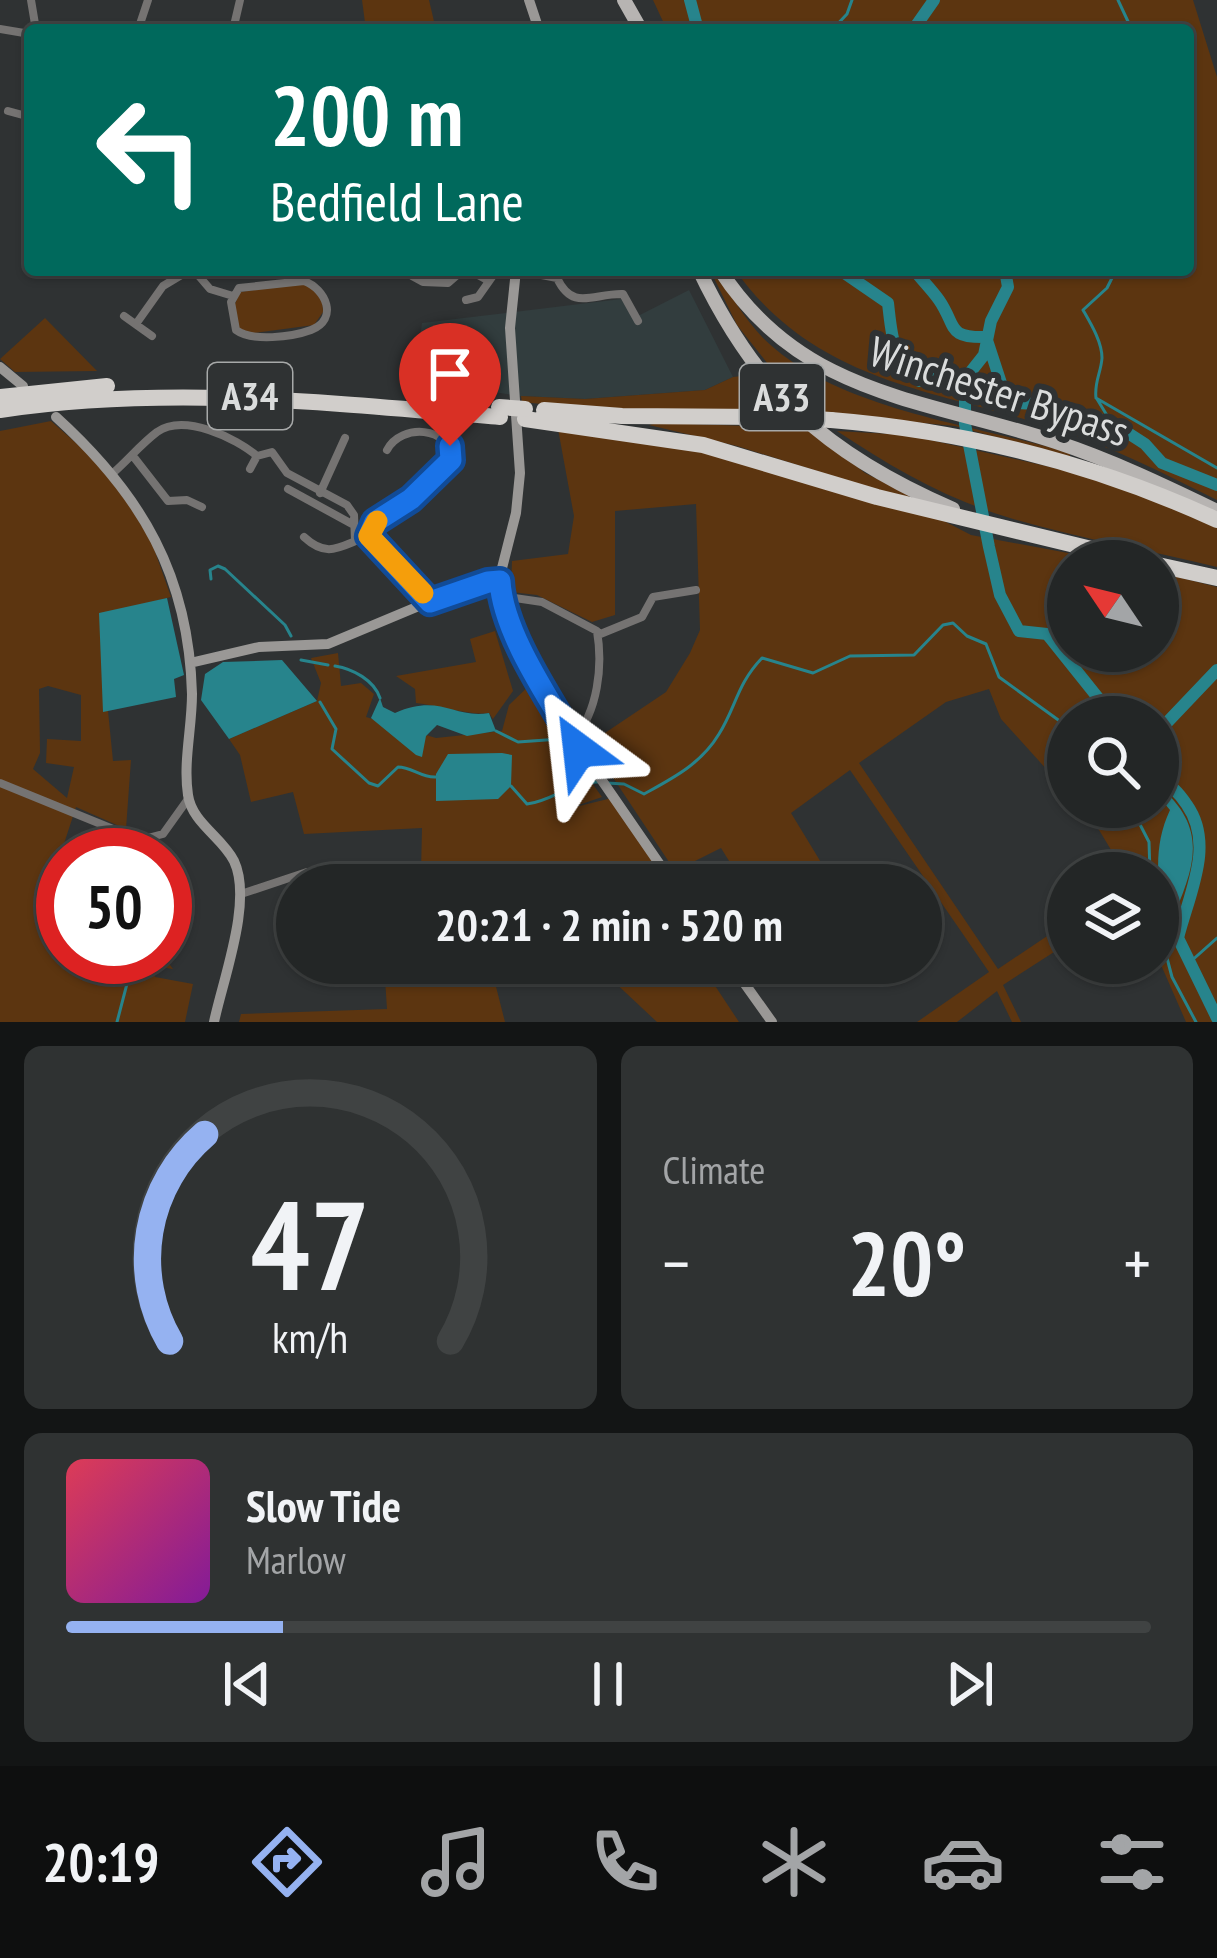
<!DOCTYPE html>
<meta charset="utf-8">
<style>
body{margin:0;font-family:"PT Sans Narrow",sans-serif;background:#2f3232;color:#f1f3f6;height:100vh;display:flex;flex-direction:column;font-size:45px;white-space:nowrap}
*{box-sizing:border-box;margin:0}
p{font-size:39px;color:#a3a5a7}
.icon{flex:none;width:66px;height:66px;fill:none;stroke:currentColor;stroke-width:2;stroke-linecap:round;stroke-linejoin:round}
.map{position:relative;height:1022px;overflow:hidden}
.details{display:flex;flex-direction:column;gap:24px;padding:24px;background:#131515;flex:1}
.details>*{flex:none}
.guide{position:absolute;left:24px;top:24px;width:1170px;height:252px;border-radius:12px;box-shadow:0 3px 9px #0004,0 0 0 3px #404343;background:#00695c;color:#fff;overflow:hidden}
.needle{width:78px;rotate:305deg}
.fabs{position:absolute;left:1047px;top:540px;display:grid;gap:24px}
.fabs a{display:grid;place-items:center;width:132px;height:132px;border-radius:50%;background:#232626;box-shadow:0 3px 9px #0004,0 0 0 3px #404343;font-size:60px}
.speed{position:absolute;left:36px;top:828px;display:flex;gap:24px;font-size:60px;font-weight:700;text-align:center}
.speed>*{display:grid;place-content:center;width:156px;height:156px;border-radius:50%;background:#232626;box-shadow:0 3px 9px #0004,0 0 0 3px #404343;line-height:1}
.speed .limit{border:18px solid #d22;background:#fff;color:#111}
.pin{position:absolute;display:grid;place-items:center;width:102px;height:102px;color:#fff;margin:-123px -51px;border-radius:50% 50% 50% 0;rotate:-45deg;box-shadow:0 0 12px #0007}
.pin .icon{rotate:45deg}
.me{position:absolute;width:132px;margin:-66px;rotate:330deg;stroke-linejoin:round;filter:drop-shadow(0 0 9px #0008)}
.turn{display:flex;align-items:center;gap:42px;height:252px;padding:0 48px;font-size:54px}
.turn .icon{width:156px;height:156px;stroke-width:2.5}
.turn b{display:block;font-size:84px;line-height:102px}
.big{font-size:90px;font-weight:700;line-height:1.1}
.details .tile{flex:1;display:flex;flex-direction:column;justify-content:center;gap:18px;min-width:0;padding:0 42px;border-radius:18px;background:#2f3232}
.details .dial{align-items:center;gap:0}
.dial svg{height:312px;overflow:visible;fill:none;stroke:#404343;stroke-width:7;stroke-linecap:round;text-anchor:middle}
.dial text{fill:#f1f3f6;stroke:none}
.song{display:flex;align-items:center;gap:36px}
.cover{width:144px;height:144px;border-radius:18px;background:linear-gradient(135deg,hsl(350 70% 55%),hsl(290 70% 35%))}
.played{height:12px;border-radius:6px;background:linear-gradient(90deg,#95b2f1 20%,#404343 20%)}
.keys{display:flex;justify-content:space-around;direction:ltr}
.heat{display:flex;justify-content:space-between;align-items:center;font-size:66px;direction:ltr}
.details .tiles{flex:1;display:grid;gap:24px;grid-template-columns:1fr 1fr}
.tile:last-child{grid-column:span 2}
.trip{position:absolute;left:276px;top:864px;width:666px;height:120px;border-radius:60px;background:#232626;box-shadow:0 3px 9px #0004,0 0 0 3px #404343;font-weight:700;line-height:120px;text-align:center}
.tabs{display:flex;height:192px;justify-content:space-around;align-items:center;background:#0e0f0f;color:#a3a5a7}
.tabs .icon{width:84px;height:84px}
.tabs .active{color:#95b2f1}
.tabs b{font-size:54px;color:#f1f3f6}
.map>svg:first-child{display:block}
</style>
<div class="map">
<svg width="1217" height="1022" viewBox="0 0 1217 1022">
<rect width="100%" height="100%" fill="#2f3233"/>
<path fill="#323d3e" d="M689,290L733,377L705,390L585,399L520,396L421,381L418,353L422,323L621,299L634,318Z"/>
<path fill="#5c3510" fill-rule="evenodd" d="M362,0H429L436,30H366Z
M653,0H1193L1217,77V500C1165,474 1112,447 1057,429C934,389 817,384 735,270H1188V30H667Z
M710,270H716C728,292 745,319 763,338C837,411 975,424 1070,453V457L955,426L816,413L772,369L737,325Z
M304,283L322,295L323,312L314,325L247,334L238,329L234,306L240,292Z
M45,318L97,371L15,372L0,359Z
M759,374L793,411H612L522,402L521,396L585,399L705,390L733,377Z
M51,421L109,472L152,543L171,597L109,613L104,711H108L113,761L131,760L126,829L76,807L57,865L63,869V957H164L173,969L154,966L155,977L193,984L185,1022H0V431ZM48,686L81,695V741L47,739L46,763L74,767L67,798L33,769L40,753L39,689Z
M658,423L808,428L865,473L910,495L909,500L737,446L649,425Z
M558,429L676,443L942,520L971,535L1111,561H1068V651H1158V572L1217,587V1022H1186L1158,958V873H1125L1096,825L1080,807H1158V717H1068V793L1001,719L989,689L946,702L859,763L998,969L1068,922V943L1003,985L1021,1022H1012L997,991L957,1022H917L989,972L850,770L791,813L822,864L793,885H744L721,848L675,871L590,743L666,692L690,653L700,630L696,504L615,511V615L592,622L537,595L511,592L512,561L568,554L574,516Z
M837,431L908,435L1068,471L1139,491L1217,527V567C1148,550 1077,538 1010,518C946,499 891,467 837,431Z
M495,631L513,691L493,719L489,713C471,716 437,705 416,703L415,689L396,676L476,662L470,639Z
M338,653L341,686L361,683L374,694L366,717L436,738L502,731L509,705L534,681L554,730L602,797L567,809L612,798L674,885L503,881L421,872L422,828L304,834L293,792L251,802L240,755L229,739L317,701L321,683L311,658Z
M384,963H490L505,1022H239L241,1014L387,1009Z
M622,963H700L739,1022H657L609,977Z"/>
<path fill="#27848c" d="M167,598L184,675L174,679L176,697L103,712L99,613Z
M282,660L317,701L229,739L201,700L205,674L223,662Z
M380,698L383,707L395,713C440,693 454,719 489,713L496,731L467,736L437,725L426,736L422,757L416,755L371,718Z
M502,753L512,755L511,786L498,799L436,801V774L448,754Z
M1158,785C1210,829 1195,867 1170,924L1165,920C1157,882 1153,846 1170,810L1158,796Z"/>
<g fill="none" stroke-linecap="round" stroke-linejoin="round">
<path stroke="#27848c" stroke-width="3" d="M1118,0L1132,30
M832,30L847,14L852,0
M1116,270L1107,288L1083,310C1091,324 1102,342 1102,358C1101,373 1094,382 1096,398L1217,468
M1097,399L1111,422
M211,579L210,570L218,566L225,569L285,625L291,636
M301,660L328,665
M335,666C353,669 374,680 380,698
M320,702L336,729L332,749L369,783L378,786L398,767C412,767 421,778 436,777
M496,731L518,742L560,739L580,758L591,779
M607,783L624,784L644,794C673,778 701,764 719,734C736,707 737,684 762,658L813,673L850,656L914,655L943,625L953,623L967,636L986,644L999,677L1068,727
M511,786L527,804C553,801 571,781 598,782
M1131,807L1149,842L1150,873
M1158,924L1172,977L1196,1022
M1189,963L1217,938
M117,1022L134,957"/>
<path stroke="#27848c" stroke-width="12" d="M690,0L698,30
M913,30L934,0
M840,270L888,303C892,337 892,358 919,381L937,374L965,379V424L989,547L1000,595L1019,631L1047,634L1103,704L1109,717
M914,270C922,280 932,290 939,300C957,326 946,338 986,337
M986,337L1003,389L1014,403L1037,404L1111,422L1145,444L1162,463L1217,485
M965,379L984,355L991,321L1008,287L1005,270
M1158,732L1217,670
M1158,779C1171,784 1179,793 1187,805C1215,845 1189,894 1178,938L1217,1018"/>
<path stroke="#757372" stroke-width="8" d="M31,0L36,30
M304,28L306,30
M0,29L30,34
M138,30L148,0
M233,30L240,0
M323,30L326,29
M8,111L30,117
M410,270L412,276L423,282L448,283L463,270
M469,270L489,281
M516,270L557,278C573,312 593,293 623,294L638,321
M304,281C326,289 339,319 311,330C292,337 252,342 236,330L231,302L239,288Z
M466,300L478,297L497,270
M124,316L152,336
M136,324L163,286L188,271L198,275L210,289L233,296
M133,456L168,501L187,500L202,507
M257,456L272,452L287,473L347,505L354,515L355,541
M113,473C128,460 141,444 157,432C184,413 236,438 257,456L250,469
M288,489L352,524
M320,493L345,438
M369,536L431,601
M304,537C329,560 341,545 369,536L375,522L411,499L451,460C451,426 401,423 387,450
M501,596L542,602L597,631C603,666 598,711 574,739
M598,635L642,617L653,597L696,590
M0,783L140,840L163,834L188,799
M241,894L307,872L485,885"/>
<path stroke="#9a9896" stroke-width="10" d="M529,0L539,30
M516,270L510,328L520,473L516,513L501,572V596L526,655L563,724L674,885
M0,367L23,386
M56,417C142,495 189,576 192,694C192,728 183,762 188,795C192,823 222,837 234,861C253,901 223,979 214,1022
M190,663L259,647L328,644L431,601L488,582L500,581
M730,963L772,1022"/>
<path stroke="#b7b4b2" stroke-width="14" d="M624,0L641,30
M699,270C758,394 828,455 953,509
M720,270C802,397 927,399 1056,442C1111,460 1165,486 1217,511"/>
<path stroke="#d1cecb" stroke-width="16" d="M0,397L107,386
M0,410C168,385 332,403 500,417
M544,410L622,416L784,417
M525,419L703,445L877,497L1141,561
M831,420C967,431 1093,463 1217,520
M1158,565L1217,578"/>
<path stroke="#d1cecb" stroke-width="16" d="M499,407L525,409
M784,417L831,420"/>
</g>
<g fill="none" stroke-linecap="round" stroke-linejoin="round">
<g stroke="#114b97" stroke-width="30">
<path id="route" d="M450,446L451,460L411,499L375,522L369,536L430,602L488,582L500,581C503,635 553,704 579,750"/>
</g>
<use href="#route" stroke="#1a73e8" stroke-width="21"/>
<path stroke="#f59e0b" stroke-width="21" d="M377,521L369,536L423,593"/>
</g>
<g text-anchor="middle" stroke-width="12" stroke-linejoin="round" paint-order="stroke">
<g fill="#2f3233" stroke="#a7a9a9" stroke-width="3">
<rect x="208" y="363" width="84" height="66" rx="9"/>
<rect x="740" y="364" width="84" height="66" rx="9"/>
</g>
<g font-size="39" font-weight="bold" fill="#dadcdc">
<text x="250" y="410">A34</text>
<text x="782" y="411">A33</text>
</g>
<g font-size="42" fill="#dadcdc" stroke="#2f3233">
<text transform="translate(999 391) rotate(18)" y="15">Winchester Bypass</text>
</g>
</g>
</svg>
<div class="fabs">
<a><svg class="needle" viewBox="-14 -14 28 28"><path d="M0-13l5 13h-10z" fill="#e53935"/><path d="M0 13l5-13h-10z" fill="#a3a5a7"/></svg></a>
<a><svg class="icon" aria-label="search" viewBox="0 0 24 24"><circle cx="10" cy="10" r="6"/><path d="M15 15l6 6"/></svg></a>
<a><svg class="icon" aria-label="layers" viewBox="0 0 24 24"><path d="M12 4l9 5-9 5-9-5zM3 14l9 5 9-5"/></svg></a>
</div>
<div class="speed"><div class="limit">50</div></div>
<div class="pin" style="left:450px;top:446px;background:#d93025"><svg class="icon" aria-label="arrive" viewBox="0 0 24 24"><path d="M6 21V4h12l-3 4 3 4H6"/></svg></div>
<svg class="me" style="left:579px;top:750px" viewBox="-20 -20 40 40"><path d="M0-17L14 15 0 8-14 15z" fill="#1a73e8" stroke="#fff" stroke-width="4"/></svg>
<div class="trip">20:21 · 2 min · 520 m</div>
<div class="guide">
<div class="turn"><svg class="icon" aria-label="left" viewBox="0 0 24 24"><path d="M17 20v-9H6M10 6l-5 5 5 5"/></svg><div><b>200 m</b>Bedfield Lane</div></div>
</div>
</div>
<section class="details">
<div class="tiles">
<div class="tile dial"><svg viewBox="0 0 100 80">
<path d="M14 69A42 42 0 1 1 86 69"/>
<path d="M14 69A42 42 0 0 1 23 16" stroke="#95b2f1"/>
<text x="50" y="56" font-size="32" font-weight="700">47</text>
<text x="50" y="72" font-size="11">km/h</text>
</svg></div>
<div class="tile"><p>Climate</p>
<div class="heat"><a>−</a><b class="big">20°</b><a>+</a></div>
</div>
<div class="tile">
<div class="song"><i class="cover"></i><div><b>Slow Tide</b><p>Marlow</p></div></div>
<div class="played"></div>
<div class="keys"><svg class="icon" aria-label="previous" viewBox="0 0 24 24"><path d="M18 5L8 12l10 7zM5 5v14"/></svg><svg class="icon" aria-label="pause" viewBox="0 0 24 24"><path d="M8 5v14M16 5v14"/></svg><svg class="icon" aria-label="next" viewBox="0 0 24 24"><path d="M6 5l10 7-10 7zM19 5v14"/></svg></div>
</div>
</div>
</section>
<nav class="tabs">
<b>20:19</b>
<svg class="icon active" aria-label="directions" viewBox="0 0 24 24"><path d="M12 3l9 9-9 9-9-9zM9 14v-3h6M13 9l2 2-2 2"/></svg>
<svg class="icon" aria-label="music" viewBox="0 0 24 24"><path d="M9 18V5l10-2v13"/><circle cx="6" cy="18" r="3"/><circle cx="16" cy="16" r="3"/></svg>
<svg class="icon" aria-label="phone" viewBox="0 0 24 24"><path d="M5 4h4l2 5-3 2q2 4 5 5l2-3 5 2v4C11 20 4 13 5 4z"/></svg>
<svg class="icon" aria-label="climate" viewBox="0 0 24 24"><path d="M12 3v18M4 7l16 10M4 17L20 7"/></svg>
<svg class="icon" aria-label="car" viewBox="0 0 24 24"><path d="M5 17H2v-5l4-1 3-4h7l3 4 3 1v5h-3M9 17h6M6 11h13"/><circle cx="7" cy="17" r="2"/><circle cx="17" cy="17" r="2"/></svg>
<svg class="icon" aria-label="filters" viewBox="0 0 24 24"><path d="M4 7h16M4 17h16"/><circle cx="9" cy="7" r="2"/><circle cx="15" cy="17" r="2"/></svg>
</nav>
